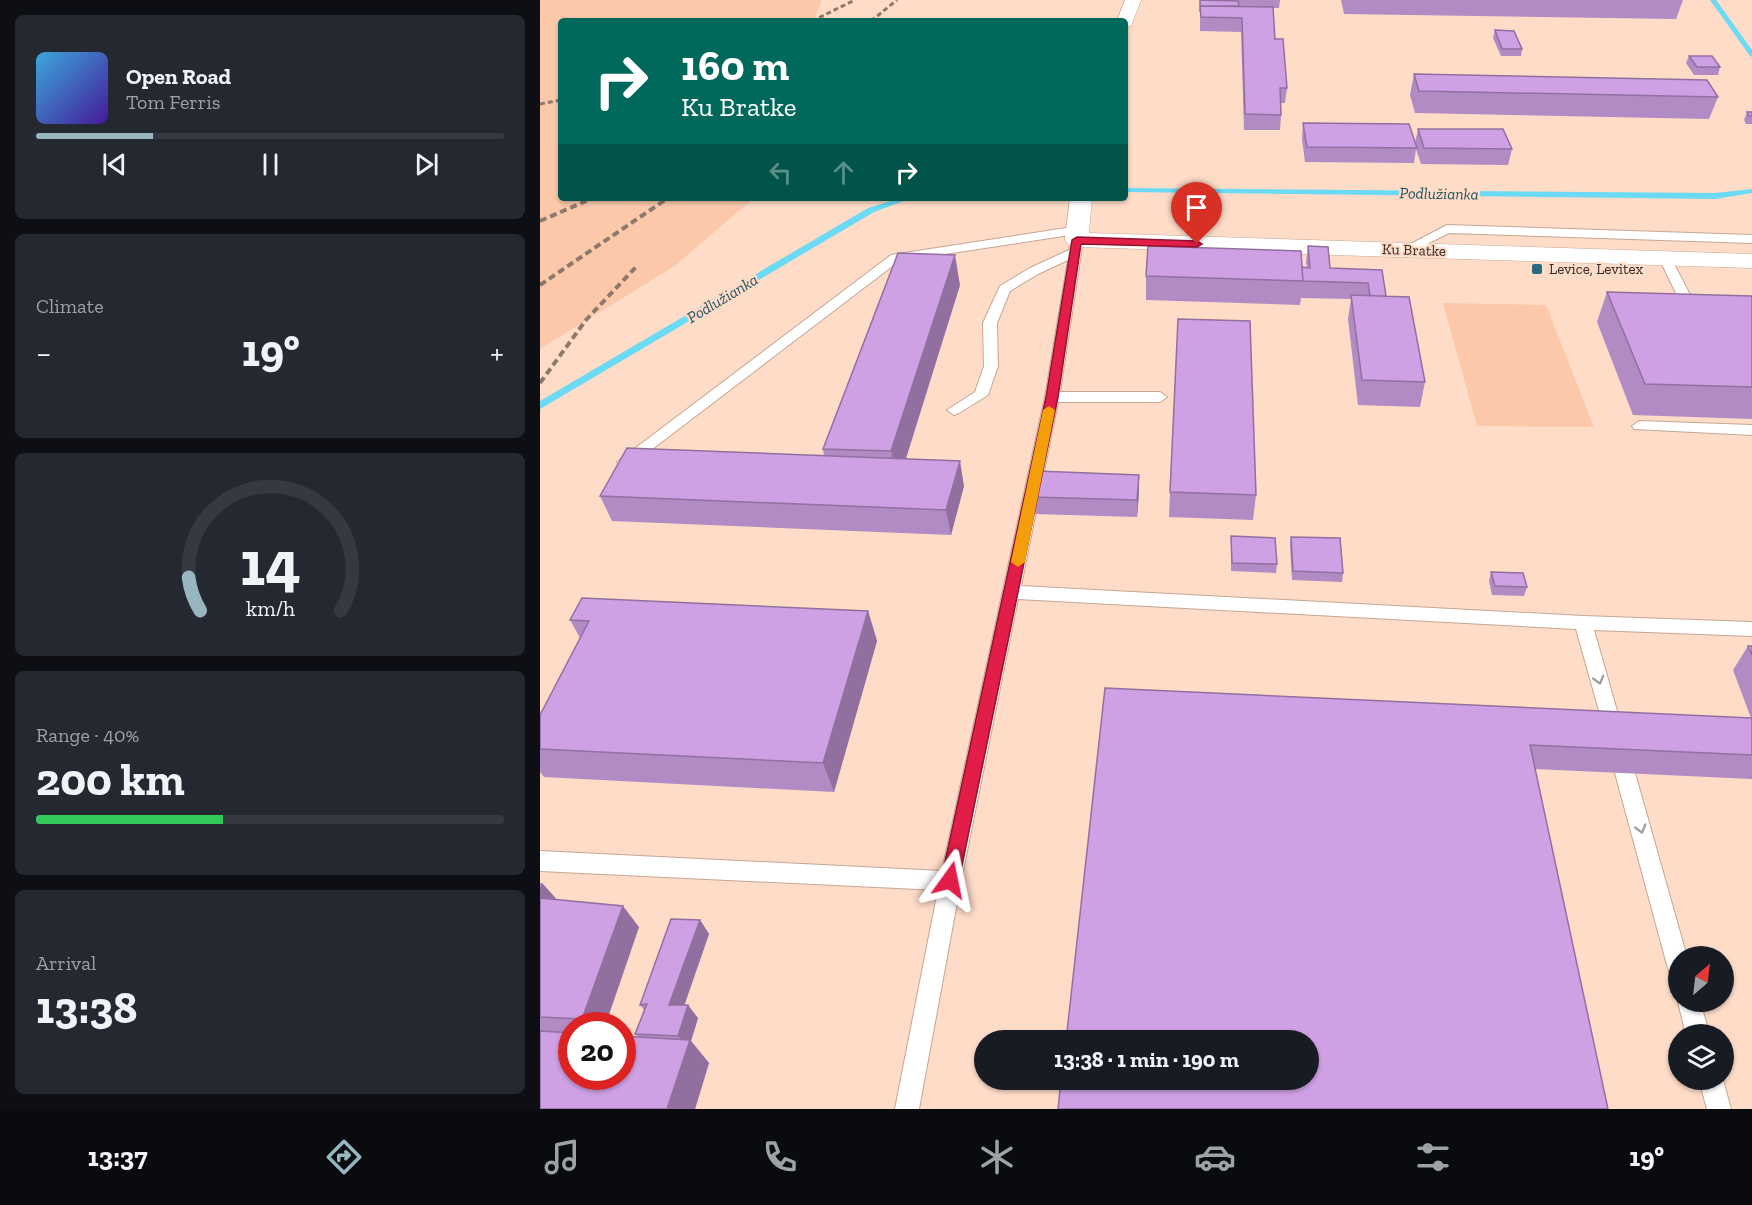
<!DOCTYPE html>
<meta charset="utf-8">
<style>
body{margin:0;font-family:"Zilla Slab",serif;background:#242831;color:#f1f3f6;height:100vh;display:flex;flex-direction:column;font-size:22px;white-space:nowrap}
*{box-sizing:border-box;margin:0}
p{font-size:20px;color:#9ea1a6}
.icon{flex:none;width:33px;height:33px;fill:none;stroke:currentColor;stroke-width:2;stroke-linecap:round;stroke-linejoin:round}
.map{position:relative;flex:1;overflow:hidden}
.details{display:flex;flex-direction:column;gap:15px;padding:15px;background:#0d0f14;width:540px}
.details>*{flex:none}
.top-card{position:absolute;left:18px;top:18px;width:570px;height:183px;border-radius:6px;box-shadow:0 2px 4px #0004;background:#00695c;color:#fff;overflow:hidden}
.needle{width:39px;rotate:28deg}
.buttons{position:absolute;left:1128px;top:946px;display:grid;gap:12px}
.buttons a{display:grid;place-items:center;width:66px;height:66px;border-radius:50%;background:#171b24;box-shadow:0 2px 4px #0004;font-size:30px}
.speed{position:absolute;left:18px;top:1012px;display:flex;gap:12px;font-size:30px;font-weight:700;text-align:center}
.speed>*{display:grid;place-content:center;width:78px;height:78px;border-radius:50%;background:#171b24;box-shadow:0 2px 4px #0004;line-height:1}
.speed .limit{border:9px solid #d22;background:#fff;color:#111}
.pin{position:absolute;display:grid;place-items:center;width:51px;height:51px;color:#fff;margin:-62px -26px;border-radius:50% 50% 50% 0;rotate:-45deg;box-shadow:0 0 6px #0007}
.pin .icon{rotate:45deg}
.me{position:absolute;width:66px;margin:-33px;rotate:12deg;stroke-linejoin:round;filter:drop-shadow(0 0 4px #0008)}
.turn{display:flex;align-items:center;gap:21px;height:126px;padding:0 24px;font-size:27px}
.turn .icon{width:78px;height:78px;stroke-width:2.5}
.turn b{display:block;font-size:42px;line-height:51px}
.lanes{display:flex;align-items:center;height:57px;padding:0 24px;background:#0003;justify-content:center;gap:30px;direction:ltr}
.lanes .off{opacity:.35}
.big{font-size:45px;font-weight:700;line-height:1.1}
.details .widget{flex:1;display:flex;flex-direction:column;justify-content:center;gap:9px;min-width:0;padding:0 21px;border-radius:9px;background:#242831}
.details .dial{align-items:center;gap:0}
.dial svg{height:156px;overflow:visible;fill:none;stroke:#363941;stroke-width:7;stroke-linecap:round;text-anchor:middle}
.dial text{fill:#f1f3f6;stroke:none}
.song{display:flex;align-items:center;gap:18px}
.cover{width:72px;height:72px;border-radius:9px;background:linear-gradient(135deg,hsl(200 70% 55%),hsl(260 70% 35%))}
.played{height:6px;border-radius:3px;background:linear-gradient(90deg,#97b6c0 25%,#363941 25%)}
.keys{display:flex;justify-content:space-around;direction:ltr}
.heat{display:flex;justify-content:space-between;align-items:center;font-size:33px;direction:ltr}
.charge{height:9px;border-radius:4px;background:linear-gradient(90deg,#34c759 40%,#363941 0)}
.trip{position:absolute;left:434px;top:1030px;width:345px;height:60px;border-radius:30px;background:#171b24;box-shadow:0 2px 4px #0004;font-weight:700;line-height:60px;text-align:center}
.tabs{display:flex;height:96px;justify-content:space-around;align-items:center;background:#090b0e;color:#9ea1a6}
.tabs .icon{width:42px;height:42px}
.tabs .active{color:#97b6c0}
.tabs b{font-size:27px;color:#f1f3f6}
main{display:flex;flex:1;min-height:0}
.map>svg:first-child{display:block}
</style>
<main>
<section class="details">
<div class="widget">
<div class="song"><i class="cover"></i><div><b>Open Road</b><p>Tom Ferris</p></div></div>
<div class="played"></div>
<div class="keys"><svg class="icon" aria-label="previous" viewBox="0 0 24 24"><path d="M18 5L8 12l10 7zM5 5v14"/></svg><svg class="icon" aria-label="pause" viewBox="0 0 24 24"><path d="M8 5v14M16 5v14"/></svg><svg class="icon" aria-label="next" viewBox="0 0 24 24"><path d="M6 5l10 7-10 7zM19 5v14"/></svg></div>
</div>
<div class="widget"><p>Climate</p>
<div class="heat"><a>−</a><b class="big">19°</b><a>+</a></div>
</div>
<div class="widget dial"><svg viewBox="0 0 100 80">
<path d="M14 69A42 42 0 1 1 86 69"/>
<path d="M14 69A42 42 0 0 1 8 52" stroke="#97b6c0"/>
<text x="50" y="56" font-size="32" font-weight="700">14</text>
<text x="50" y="72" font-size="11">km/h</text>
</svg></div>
<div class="widget"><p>Range · 40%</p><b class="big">200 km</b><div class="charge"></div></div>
<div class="widget"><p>Arrival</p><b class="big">13:38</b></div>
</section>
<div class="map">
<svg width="1212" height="1109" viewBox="0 0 1212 1109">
<rect width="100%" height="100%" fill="#fedcc8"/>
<path fill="#fbc9aa" d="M0,0H282L274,21H21V198H214L136,265L0,349Z
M903,303L1006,305L1054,427L937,426Z"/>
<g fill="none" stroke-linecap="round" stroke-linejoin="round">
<path fill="#6adaf5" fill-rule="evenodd" d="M1170,0H1176L1212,50V57L1210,56Z
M585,188L1175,193L1212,189V193L1175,199L585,192Z
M360,198H372L334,212L0,409V401L328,208Z"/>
<g stroke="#c6a693" stroke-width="2">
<path id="service" d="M907,225L1212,235V243L909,233L869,253H861L859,250Z
M539,226L543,227V233L359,261L90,466H80L77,462L351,255Z
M537,236L543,240L520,392H620L627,397L620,402H518L481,586L1043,616L1212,622V636L1054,630L1083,732L1081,738L1074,740L1067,738L1065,732L1036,629L478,599L421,881L379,1109H355L398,890L0,871V851L402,871L505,397L528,260L498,274L470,291L457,323L458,366L448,395L419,413L414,415L407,410L435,392L444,366L443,323L460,286L490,268L529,250L531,240Z
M1125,254L1131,258L1160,314L1158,317H1148L1146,314L1119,258Z
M1099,421L1212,425V435L1094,429L1092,426Z
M1085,765L1092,767L1095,773L1147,957H1138V976L1130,973L1127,965L1075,773L1078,767Z
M1138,1000V1002H1160L1170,1035H1146L1138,1002Z
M1159,1080H1183L1191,1109H1167Z"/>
</g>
<g stroke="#c6a693" stroke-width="1">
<path id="minor" d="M585,0H601L591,26L585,27V21H577Z
M530,198H552L549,233L1212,254V268L537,247L529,245L525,240Z"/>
</g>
<use href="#service" fill="#fff" fill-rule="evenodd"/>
<use href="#minor" fill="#fff" fill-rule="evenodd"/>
<path stroke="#8f796c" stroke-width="3" stroke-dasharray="5 3" stroke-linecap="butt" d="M272,21L315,0
M331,21L357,0
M0,104L21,100"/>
<path stroke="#8f796c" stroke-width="4" stroke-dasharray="7 4" stroke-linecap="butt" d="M0,221L53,198
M0,285L128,198
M0,383L46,320L96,267"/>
</g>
<path fill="#b28ac4" d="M660,0H740L739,8H733L735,39L747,88L745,103H741V115L740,130H704L701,32L660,31Z
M801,0H1143L1136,19L804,14Z
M955,30L982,49L981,56H961L953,38Z
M1149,56L1180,67L1178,75H1154L1146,63Z
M874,74L1178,97L1169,119L875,113L870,95Z
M1207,112H1212V124H1206L1204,120Z
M763,123L875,143L878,129L972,149L968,165L881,164L876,149L874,163L765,162L762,139Z
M768,246L790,268L842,270L846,296L885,382L880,407L818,405L808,319L811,299L761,298L760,305L606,300V276L767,268L766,262Z
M420,285L366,459L424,486L411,535L72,521L60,496L284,456L283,449Z
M1067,292L1212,296V419L1093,415L1057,322Z
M630,492L716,495L713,520L629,517Z
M599,493L597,517L494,514L492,497Z
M691,536L737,564L736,573L691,571Z
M751,537L803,573L802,582L752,580L750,546Z
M951,572L987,587L984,596L952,595L949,581Z
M328,611L337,641L294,792L4,777L0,772V715L40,638L30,620Z
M1208,646H1212V779L995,769L565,688L1211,718L1193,670Z
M0,883H2L17,900L99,927L65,1026H32V1077L98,1037L95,1034L104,1010L100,1005L160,920L169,934L144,1005L158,1018L151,1041L169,1063L155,1109H0Z"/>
<path fill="#9170a0" d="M415,255L420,285L358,483L351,451Z
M420,461L424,486L411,535L406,510Z
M599,475V493L597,517V500Z
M328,611L337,641L294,792L283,763Z
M2,883L21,904H0V888Z
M83,906L99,927L65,1026H49L42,1019Z
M160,920L169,934L140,1018L129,1005Z
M148,1005L158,1018L151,1041L169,1063L155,1109H127L148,1047L138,1036Z"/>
<path fill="#cfa0e4" stroke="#9170a0" stroke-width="1.5" d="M660,0L698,1L699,6H660V12Z
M660,6L733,7L735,39H743L747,88H740L741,115L705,114L702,18L661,17Z
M955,30L974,31L982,49H962Z
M1149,56H1172L1180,67H1157Z
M874,74L1167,80L1178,97L879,91Z
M1207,112H1212V116H1209Z
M763,123L869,124L877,148L767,147Z
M878,129H963L972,149L884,148Z
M608,246L761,251L763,281L606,276Z
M768,246L788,247L790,268L842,270L846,296H830L828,283L763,281L762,267L770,268Z
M358,253L415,255L351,451L283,449Z
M1067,292L1212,296V387L1105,384Z
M811,295L869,297L885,382L822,380Z
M638,319L710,321L716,495L630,492Z
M87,448L420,461L406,510L60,496Z
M497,471L599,475L597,500L492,497Z
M691,536L735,538L737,564L692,563Z
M751,537L800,538L803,573L753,571Z
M951,572L983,573L987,587L955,586Z
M42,598L328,611L283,763L0,749V715L49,621L30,620Z
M1208,646H1212V655Z
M565,688L1212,718V755L990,745L1068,1109H518L521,1080H768V1041H526Z
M0,898L83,906L42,1019L0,1017Z
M131,919L160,920L129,1005H148L138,1036L95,1034L107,1004L100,1005Z
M0,1031L32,1033V1077H82V1036L150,1040L127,1109H0Z"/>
<defs><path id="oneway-chevron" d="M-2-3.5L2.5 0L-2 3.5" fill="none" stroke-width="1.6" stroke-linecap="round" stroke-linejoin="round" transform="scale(1.5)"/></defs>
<g stroke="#a49e9b">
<use href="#oneway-chevron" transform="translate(1059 680) rotate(74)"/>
<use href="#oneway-chevron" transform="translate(1101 829) rotate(74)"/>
</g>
<path fill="#e11d48" stroke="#92132f" stroke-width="1.5" d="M537,237L657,241L662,244L657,247L541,244L518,397L419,880L416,886L410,889L404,886L401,880L506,397L532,240Z"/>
<path fill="#f59e0b" d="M509,406L515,410L485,562L478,567L471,562L503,410Z"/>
<rect fill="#296b7e" stroke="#fedcc8" stroke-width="2" x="991" y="263" width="12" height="12" rx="3"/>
<g text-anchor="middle" stroke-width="4.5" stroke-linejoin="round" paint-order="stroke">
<g font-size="15" fill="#352821" stroke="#fedcc8">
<text transform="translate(874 250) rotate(2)" y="5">Ku Bratke</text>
</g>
<g font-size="15" fill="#352821" stroke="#fedcc8" text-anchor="start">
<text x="1009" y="274">Levice, Levitex</text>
</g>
<g font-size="16" font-style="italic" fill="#1f505b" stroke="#fedcc8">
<text transform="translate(899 193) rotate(1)" y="6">Podlužianka</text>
<text transform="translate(182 298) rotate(-31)" y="6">Podlužianka</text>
</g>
</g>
</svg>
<div class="buttons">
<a><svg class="needle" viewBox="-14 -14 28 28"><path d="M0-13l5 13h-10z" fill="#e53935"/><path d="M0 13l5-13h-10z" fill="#9ea1a6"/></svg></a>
<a><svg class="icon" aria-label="layers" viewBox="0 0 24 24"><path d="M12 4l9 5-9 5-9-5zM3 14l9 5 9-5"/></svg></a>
</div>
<div class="speed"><div class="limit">20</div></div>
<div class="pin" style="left:657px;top:244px;background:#d93025"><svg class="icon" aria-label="arrive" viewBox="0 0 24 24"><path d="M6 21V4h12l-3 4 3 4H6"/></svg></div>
<svg class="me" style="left:410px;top:880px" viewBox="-20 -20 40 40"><path d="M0-17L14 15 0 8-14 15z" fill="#e11d48" stroke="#fff" stroke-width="4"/></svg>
<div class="trip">13:38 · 1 min · 190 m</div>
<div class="top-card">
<div class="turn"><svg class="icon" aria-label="right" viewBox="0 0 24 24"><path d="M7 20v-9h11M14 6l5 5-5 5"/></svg><div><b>160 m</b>Ku Bratke</div></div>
<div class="lanes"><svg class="icon off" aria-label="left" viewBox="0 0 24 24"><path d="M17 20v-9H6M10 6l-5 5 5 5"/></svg><svg class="icon off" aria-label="ahead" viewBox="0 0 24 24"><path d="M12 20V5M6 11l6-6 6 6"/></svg><svg class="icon" aria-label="right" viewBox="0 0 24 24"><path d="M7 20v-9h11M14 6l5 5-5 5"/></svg></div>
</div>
</div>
</main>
<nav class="tabs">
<b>13:37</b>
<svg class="icon active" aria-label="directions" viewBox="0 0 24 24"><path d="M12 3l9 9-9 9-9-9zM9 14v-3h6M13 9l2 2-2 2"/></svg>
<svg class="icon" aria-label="music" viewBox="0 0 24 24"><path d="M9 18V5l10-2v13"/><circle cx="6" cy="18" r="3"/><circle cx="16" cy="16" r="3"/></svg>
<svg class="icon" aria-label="phone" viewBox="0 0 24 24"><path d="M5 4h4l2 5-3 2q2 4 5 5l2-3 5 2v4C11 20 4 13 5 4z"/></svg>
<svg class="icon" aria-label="climate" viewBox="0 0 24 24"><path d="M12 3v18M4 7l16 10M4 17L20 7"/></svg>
<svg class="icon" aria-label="car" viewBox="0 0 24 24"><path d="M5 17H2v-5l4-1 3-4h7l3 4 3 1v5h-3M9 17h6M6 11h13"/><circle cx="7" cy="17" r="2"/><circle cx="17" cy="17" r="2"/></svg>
<svg class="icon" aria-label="filters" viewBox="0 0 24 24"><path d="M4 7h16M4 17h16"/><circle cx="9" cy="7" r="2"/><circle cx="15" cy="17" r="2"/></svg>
<b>19°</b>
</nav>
